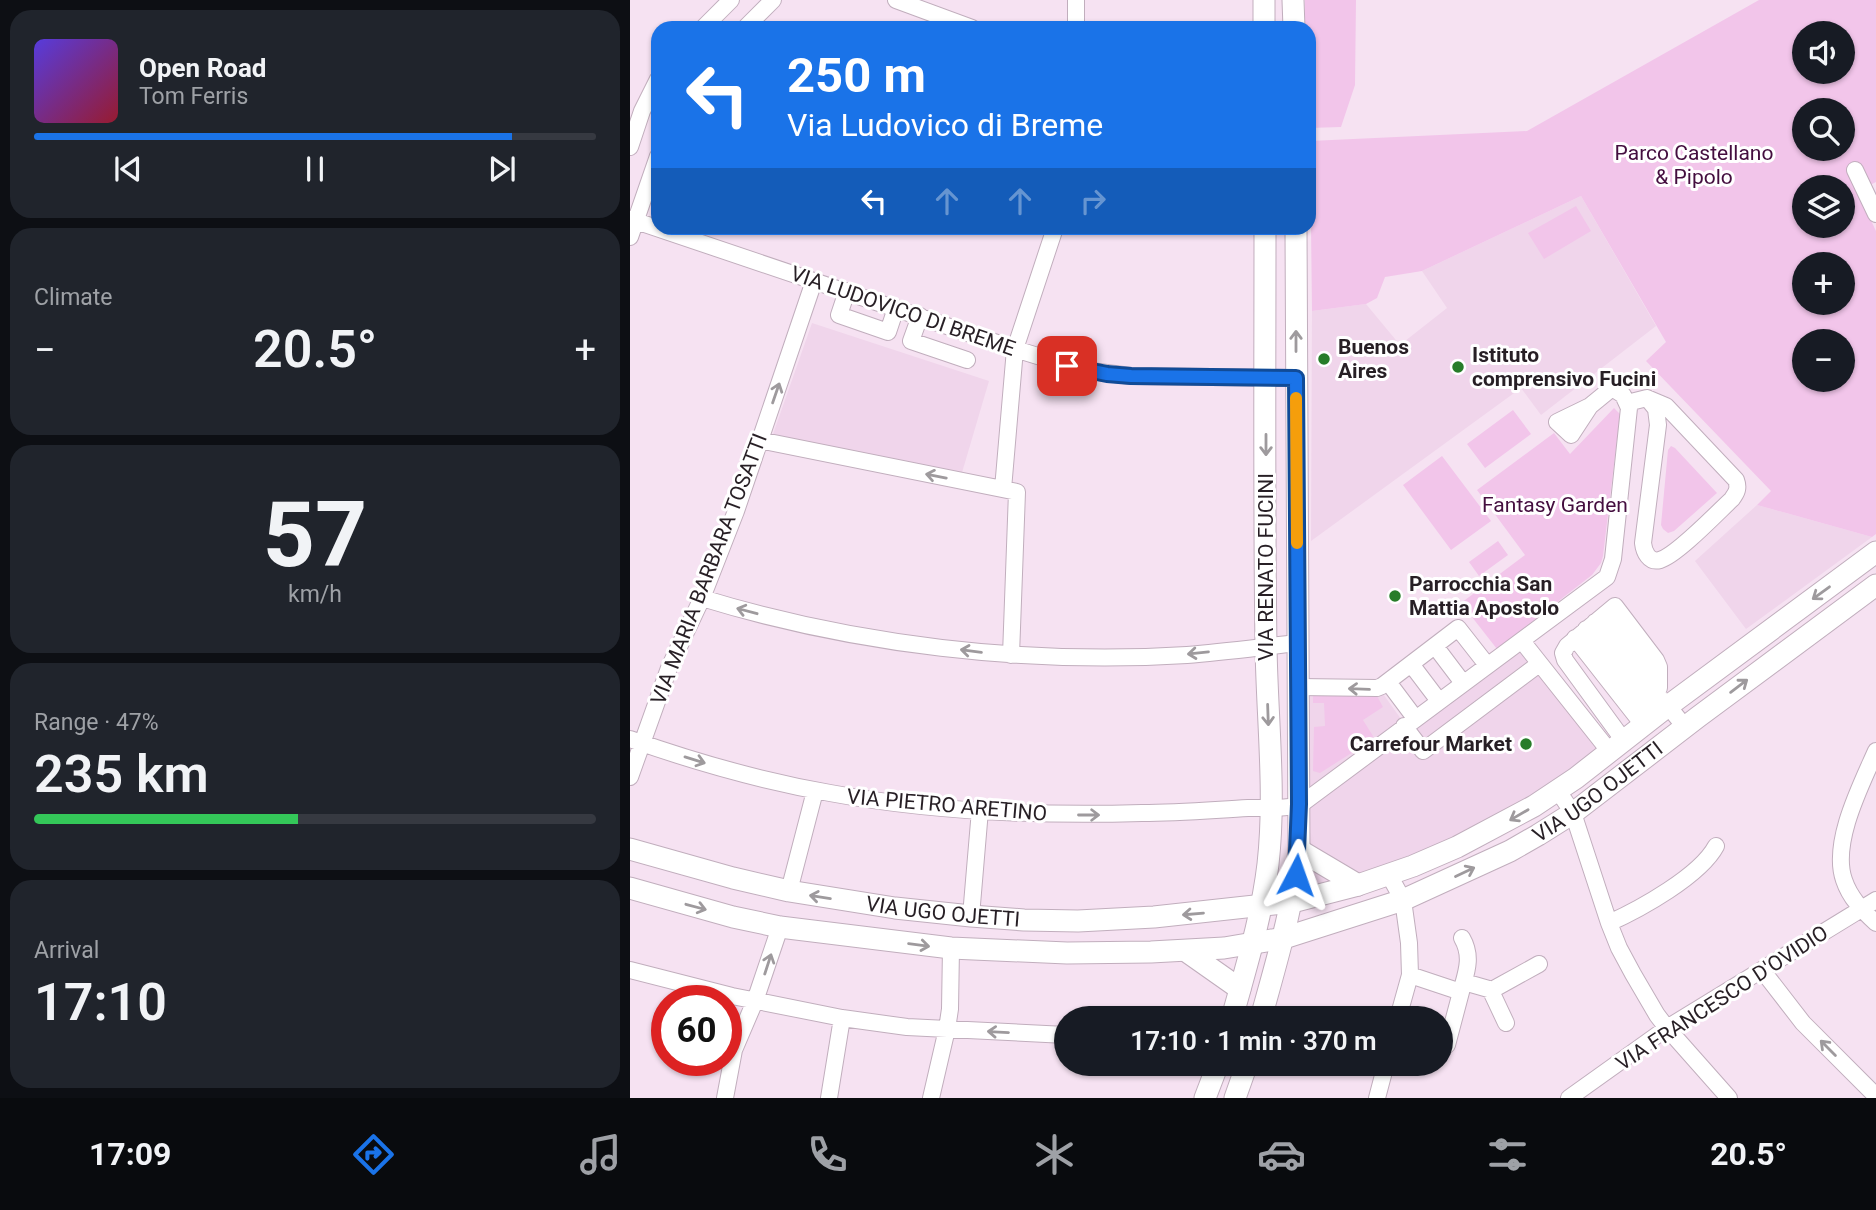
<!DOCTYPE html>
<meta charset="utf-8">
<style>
body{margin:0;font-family:Roboto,sans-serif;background:#20242c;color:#f1f3f6;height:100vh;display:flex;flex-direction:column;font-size:26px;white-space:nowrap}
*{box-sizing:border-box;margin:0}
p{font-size:23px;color:#9ea1a6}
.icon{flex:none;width:38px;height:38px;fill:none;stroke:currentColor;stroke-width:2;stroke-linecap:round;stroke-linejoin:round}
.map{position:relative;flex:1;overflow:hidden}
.details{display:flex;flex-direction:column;gap:10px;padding:10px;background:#0d0f14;width:630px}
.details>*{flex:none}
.top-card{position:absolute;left:21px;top:21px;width:665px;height:214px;border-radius:21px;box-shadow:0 2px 5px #0004;background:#1a73e8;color:#fff;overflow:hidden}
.tools{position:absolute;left:1162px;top:21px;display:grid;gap:14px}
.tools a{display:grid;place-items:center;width:63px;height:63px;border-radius:50%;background:#171b24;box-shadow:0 2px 5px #0004;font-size:35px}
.speed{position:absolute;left:21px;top:985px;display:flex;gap:14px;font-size:35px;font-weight:700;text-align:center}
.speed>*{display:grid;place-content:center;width:91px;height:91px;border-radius:50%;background:#171b24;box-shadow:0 2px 5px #0004;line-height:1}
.speed .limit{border:10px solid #d22;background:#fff;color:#111}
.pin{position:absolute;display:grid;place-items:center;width:60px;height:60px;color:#fff;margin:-30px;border-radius:14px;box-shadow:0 4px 10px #0006}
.me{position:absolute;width:77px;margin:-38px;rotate:4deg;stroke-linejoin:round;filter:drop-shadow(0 0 5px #0008)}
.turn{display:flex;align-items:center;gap:24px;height:147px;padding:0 21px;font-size:32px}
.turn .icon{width:91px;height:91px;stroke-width:2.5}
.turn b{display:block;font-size:49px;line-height:60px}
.lanes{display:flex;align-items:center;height:66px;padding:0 21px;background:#0003;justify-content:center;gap:35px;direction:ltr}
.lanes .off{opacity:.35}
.big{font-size:52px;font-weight:600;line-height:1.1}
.details .card{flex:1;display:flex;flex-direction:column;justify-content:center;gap:10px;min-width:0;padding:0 24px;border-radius:21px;background:#20242c}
.details .dial{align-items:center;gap:0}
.dial b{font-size:91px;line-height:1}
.song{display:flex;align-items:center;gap:21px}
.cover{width:84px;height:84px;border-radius:10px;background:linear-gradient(135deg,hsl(250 70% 55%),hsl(350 70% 35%))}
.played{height:7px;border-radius:4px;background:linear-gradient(90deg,#1a73e8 85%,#363941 85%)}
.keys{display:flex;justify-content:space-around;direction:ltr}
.heat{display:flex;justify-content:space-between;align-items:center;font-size:38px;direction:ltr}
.charge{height:10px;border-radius:5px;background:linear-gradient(90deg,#34c759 47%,#363941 0)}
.trip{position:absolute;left:424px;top:1006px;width:399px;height:70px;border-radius:35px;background:#171b24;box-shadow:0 2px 5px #0004;font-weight:600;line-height:70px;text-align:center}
.tab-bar{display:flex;height:112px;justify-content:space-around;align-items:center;background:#090b0e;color:#9ea1a6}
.tab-bar .icon{width:49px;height:49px}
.tab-bar .active{color:#1a73e8}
.tab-bar b{font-size:32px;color:#f1f3f6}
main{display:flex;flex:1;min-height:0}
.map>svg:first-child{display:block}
</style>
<main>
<section class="details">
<div class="card">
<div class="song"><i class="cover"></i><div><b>Open Road</b><p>Tom Ferris</p></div></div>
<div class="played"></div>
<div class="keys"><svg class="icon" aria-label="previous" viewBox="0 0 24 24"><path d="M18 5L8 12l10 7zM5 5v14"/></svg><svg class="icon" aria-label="pause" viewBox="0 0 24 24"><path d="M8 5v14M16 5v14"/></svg><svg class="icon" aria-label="next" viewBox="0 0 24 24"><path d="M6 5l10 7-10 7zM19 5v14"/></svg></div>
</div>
<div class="card"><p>Climate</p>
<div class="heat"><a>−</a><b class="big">20.5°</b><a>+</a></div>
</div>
<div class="card dial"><b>57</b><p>km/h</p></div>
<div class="card"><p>Range · 47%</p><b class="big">235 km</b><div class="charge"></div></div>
<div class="card"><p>Arrival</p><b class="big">17:10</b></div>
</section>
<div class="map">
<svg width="1246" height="1098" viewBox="0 0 1246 1098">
<rect width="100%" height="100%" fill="#f6e2f2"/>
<path fill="#f0d5eb" d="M951,196L1026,326L911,415L891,388L681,541L682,311L736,304L770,345L817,308L792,271Z
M182,323L359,381L331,476L142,437Z
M1127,505L1242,537L1116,629L1065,561Z
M886,636L974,753L929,785L762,870L673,889L672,690L751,691L771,719L863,651Z"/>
<path fill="#f2c5ea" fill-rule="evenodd" d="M675,0H726L725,85L711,127L679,128V28H675Z
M1129,0H1246V182L1240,185L1219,175L1246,231V534L1242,537L1127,505L1141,491L1016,361L1036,342L951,196L792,271L755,277L747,298L736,304L682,311L680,141L897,131ZM1174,33H1213V72H1174ZM1174,110H1213V149H1174ZM1174,187H1213V226H1174ZM1174,264H1213V303H1174ZM1174,341H1213V380H1174Z
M946,206L961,231L914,259L898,233Z
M984,408L990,414L973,556L971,563L962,575L867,649L831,603L895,555L847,490L924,433L940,454Z
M883,410L901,434L855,468L837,444Z
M1041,446L1045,448L1087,493L1044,531L1038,533L1033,529L1031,525L1038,450Z
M812,456L861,521L821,550L773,485Z
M868,541L878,555L849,576L839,562Z
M683,696H747L753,707L733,720L743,736L742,740L690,773L683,771L684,727L695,726L694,703H683Z"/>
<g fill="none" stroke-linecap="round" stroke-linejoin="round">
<g stroke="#c1aebd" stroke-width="18">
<path id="minor" d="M266,0L342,28
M446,0V28
M73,28L101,0
M115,28L143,0
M0,147L12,111L28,79
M1225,170L1246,214
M0,219L385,349L453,370L501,376L666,378
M0,237L28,156
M217,291L209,315L258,332L266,308
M290,316L281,341L337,360
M997,403L1017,398L1036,406L1106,480C1109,488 1107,492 1102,499C1088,512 1047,555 1030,560C1019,563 1014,552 1013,543L1028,425L1026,409L1017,398
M129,440L387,492L381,655
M373,489L385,349L425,228
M72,598C225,645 396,665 557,655C594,652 631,647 668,643
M975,614L1022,673L1028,685
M965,622L1013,681L1038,706L1055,727
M956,629L1025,717
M945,638L1014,726
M892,641L980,752
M805,646L833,683
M781,664L809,701
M758,682L785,718
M669,687L747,688L752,686L828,628L857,665
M774,726L793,751L909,664
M0,739C65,762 132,781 200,793C302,812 407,816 512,813C547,813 582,810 618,808C633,808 650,809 665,806L674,802L977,577L983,559L999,408L993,395L982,388L960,406L927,422L941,435L960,406
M994,741L935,660L933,653L937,646L985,606L1026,660L1029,667V688
M1246,751C1231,785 1201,843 1214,880C1220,898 1232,910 1246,923
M0,777L39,668L72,598L106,511L184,281
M928,791L943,813L979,923L989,948L1003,974L1027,1015L1037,1028L1099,1098
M759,875L773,900L779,943L780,975L768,1018
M159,891L185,791
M341,916L350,810
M979,923C1010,909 1070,876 1086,846
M0,970L102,996L212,1018L277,1027L436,1035
M1132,970L1173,1023L1246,1096
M780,975L831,992C836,973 843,957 832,938
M834,982L862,990L909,964
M860,989L876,1023
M817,1045L831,992
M95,1098L104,1050L125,1001L150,927
M199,1098L212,1018
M301,1098L317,1029L320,1009L321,948
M747,1098L756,1064
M939,1098L1037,1028L1246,900"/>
</g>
<g stroke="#c1aebd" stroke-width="23">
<g id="major">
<path d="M634,0V28"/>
<path d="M663,0L664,28"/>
<path id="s1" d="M0,849L103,878L159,891L265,908L341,916L394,920L448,921L524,917L662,902L728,885L783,866L827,847L904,806L946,778L1038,706L1246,552"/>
<path d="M669,850L728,885"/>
<path id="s2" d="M0,888L103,917L150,927L321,948L437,953L521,952L594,948L654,938L773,900L880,851L908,835L943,813L1068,717L1246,585"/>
<path d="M556,951L610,989"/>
<path d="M602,1018C616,967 632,916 638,864C646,793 637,717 636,646C634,507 635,367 635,228"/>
<path d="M631,1018C646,963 663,908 669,850L666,228"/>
<path d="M575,1098L588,1064"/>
<path d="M605,1098L617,1064"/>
</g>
</g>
<use href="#minor" stroke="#fff" stroke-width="16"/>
<use href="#major" stroke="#fff" stroke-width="21"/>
</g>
<defs><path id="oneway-shaft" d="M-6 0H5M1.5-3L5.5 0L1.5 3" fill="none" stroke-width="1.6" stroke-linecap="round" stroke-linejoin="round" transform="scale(1.75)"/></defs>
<g stroke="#9e9a9d">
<use href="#oneway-shaft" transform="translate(666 341) rotate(-90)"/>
<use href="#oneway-shaft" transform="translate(146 393) rotate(-71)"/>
<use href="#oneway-shaft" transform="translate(636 445) rotate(90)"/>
<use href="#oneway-shaft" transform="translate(306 476) rotate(-169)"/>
<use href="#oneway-shaft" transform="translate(1191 593) rotate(144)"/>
<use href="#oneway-shaft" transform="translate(117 611) rotate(-165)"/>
<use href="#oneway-shaft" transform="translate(341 651) rotate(-173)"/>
<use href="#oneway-shaft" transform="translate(568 653) rotate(174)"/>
<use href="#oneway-shaft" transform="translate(1109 686) rotate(-37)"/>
<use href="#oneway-shaft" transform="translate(729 689) rotate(-178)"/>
<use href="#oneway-shaft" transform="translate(638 715) rotate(88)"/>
<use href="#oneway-shaft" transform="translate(65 760) rotate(17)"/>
<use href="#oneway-shaft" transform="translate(459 815)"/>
<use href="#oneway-shaft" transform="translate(889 815) rotate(150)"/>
<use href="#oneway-shaft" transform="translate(835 872) rotate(-25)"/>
<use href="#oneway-shaft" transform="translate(190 897) rotate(-171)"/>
<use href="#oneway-shaft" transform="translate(66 907) rotate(15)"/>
<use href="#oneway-shaft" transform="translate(563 914) rotate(175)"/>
<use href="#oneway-shaft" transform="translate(289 945) rotate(7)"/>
<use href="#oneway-shaft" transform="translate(138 964) rotate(-72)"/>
<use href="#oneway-shaft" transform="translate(368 1032) rotate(-177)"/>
<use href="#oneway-shaft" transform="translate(1198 1048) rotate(-135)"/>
</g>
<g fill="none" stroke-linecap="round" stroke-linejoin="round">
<g stroke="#114b97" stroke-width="18">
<path id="route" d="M437,366L477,374L501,376L666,378L669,804L666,875"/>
</g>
<use href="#route" stroke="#1a73e8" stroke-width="12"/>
<path stroke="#f59e0b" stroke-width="12" d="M666,398L667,543"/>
</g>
<g fill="#277c29" stroke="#fff" stroke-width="2.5">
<circle cx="694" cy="359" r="7"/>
<circle cx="828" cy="367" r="7"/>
<circle cx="765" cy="596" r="7"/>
<circle cx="896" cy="744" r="7"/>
</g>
<g text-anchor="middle" stroke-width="6" stroke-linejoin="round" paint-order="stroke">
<g font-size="21" fill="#440e3f" stroke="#fff">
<text x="1064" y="160">Parco Castellano<tspan x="1064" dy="24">&amp; Pipolo</tspan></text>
<text x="925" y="512">Fantasy Garden</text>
</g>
<g font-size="21" fill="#271f25" stroke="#fff">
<text transform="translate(273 311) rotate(19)" y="7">VIA LUDOVICO DI BREME</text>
<text transform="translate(636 567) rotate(-90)" y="7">VIA RENATO FUCINI</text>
<text transform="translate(79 569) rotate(-69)" y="7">VIA MARIA BARBARA TOSATTI</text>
<text dy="7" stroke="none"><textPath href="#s2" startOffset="1010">VIA UGO OJETTI</textPath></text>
<text transform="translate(317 805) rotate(5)" y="7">VIA PIETRO ARETINO</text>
<text dy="7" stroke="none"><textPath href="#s1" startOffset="320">VIA UGO OJETTI</textPath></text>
<text transform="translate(1092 998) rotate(-33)" y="7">VIA FRANCESCO D'OVIDIO</text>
</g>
<g font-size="21" font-weight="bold" fill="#271f25" stroke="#fff" text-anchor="start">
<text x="708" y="354">Buenos<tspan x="708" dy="24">Aires</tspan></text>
<text x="842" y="362">Istituto<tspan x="842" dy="24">comprensivo Fucini</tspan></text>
<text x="779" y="591">Parrocchia San<tspan x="779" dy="24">Mattia Apostolo</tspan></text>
<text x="882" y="751" text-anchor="end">Carrefour Market</text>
</g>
</g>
</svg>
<div class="tools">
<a><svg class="icon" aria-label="sound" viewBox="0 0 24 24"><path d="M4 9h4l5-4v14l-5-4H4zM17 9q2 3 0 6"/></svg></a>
<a><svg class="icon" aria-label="search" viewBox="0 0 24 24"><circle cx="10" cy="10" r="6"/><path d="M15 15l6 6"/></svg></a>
<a><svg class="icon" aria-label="layers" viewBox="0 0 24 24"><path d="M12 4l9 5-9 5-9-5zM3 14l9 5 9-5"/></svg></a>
<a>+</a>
<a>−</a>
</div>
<div class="speed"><div class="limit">60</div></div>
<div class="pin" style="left:437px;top:366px;background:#d93025"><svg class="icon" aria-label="arrive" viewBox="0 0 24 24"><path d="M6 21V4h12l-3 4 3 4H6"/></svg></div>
<svg class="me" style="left:666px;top:875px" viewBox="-20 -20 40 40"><path d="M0-17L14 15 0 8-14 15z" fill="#1a73e8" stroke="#fff" stroke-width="4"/></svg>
<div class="trip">17:10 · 1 min · 370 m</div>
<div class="top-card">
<div class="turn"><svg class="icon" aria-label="left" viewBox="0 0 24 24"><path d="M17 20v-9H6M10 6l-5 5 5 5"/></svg><div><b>250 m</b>Via Ludovico di Breme</div></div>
<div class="lanes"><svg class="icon" aria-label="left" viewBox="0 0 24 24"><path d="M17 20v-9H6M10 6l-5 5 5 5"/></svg><svg class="icon off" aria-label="ahead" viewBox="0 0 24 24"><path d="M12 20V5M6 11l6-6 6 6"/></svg><svg class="icon off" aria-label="ahead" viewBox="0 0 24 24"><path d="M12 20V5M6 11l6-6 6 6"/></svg><svg class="icon off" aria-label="right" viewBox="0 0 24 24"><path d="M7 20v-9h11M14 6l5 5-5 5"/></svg></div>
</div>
</div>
</main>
<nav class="tab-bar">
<b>17:09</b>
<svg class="icon active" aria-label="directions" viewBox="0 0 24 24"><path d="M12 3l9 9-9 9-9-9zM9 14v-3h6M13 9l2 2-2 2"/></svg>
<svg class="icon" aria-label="music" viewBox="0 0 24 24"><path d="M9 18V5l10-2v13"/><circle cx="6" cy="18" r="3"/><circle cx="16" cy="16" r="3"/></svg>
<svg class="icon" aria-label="phone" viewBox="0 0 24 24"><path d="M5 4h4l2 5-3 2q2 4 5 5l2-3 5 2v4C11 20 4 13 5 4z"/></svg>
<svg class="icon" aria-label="climate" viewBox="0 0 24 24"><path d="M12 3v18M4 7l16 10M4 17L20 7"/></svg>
<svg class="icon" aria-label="car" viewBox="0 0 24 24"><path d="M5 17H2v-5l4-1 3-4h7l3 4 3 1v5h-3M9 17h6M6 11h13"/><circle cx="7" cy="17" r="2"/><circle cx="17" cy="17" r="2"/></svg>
<svg class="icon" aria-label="filters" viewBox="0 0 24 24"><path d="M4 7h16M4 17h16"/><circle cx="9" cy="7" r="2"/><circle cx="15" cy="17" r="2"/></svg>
<b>20.5°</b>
</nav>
